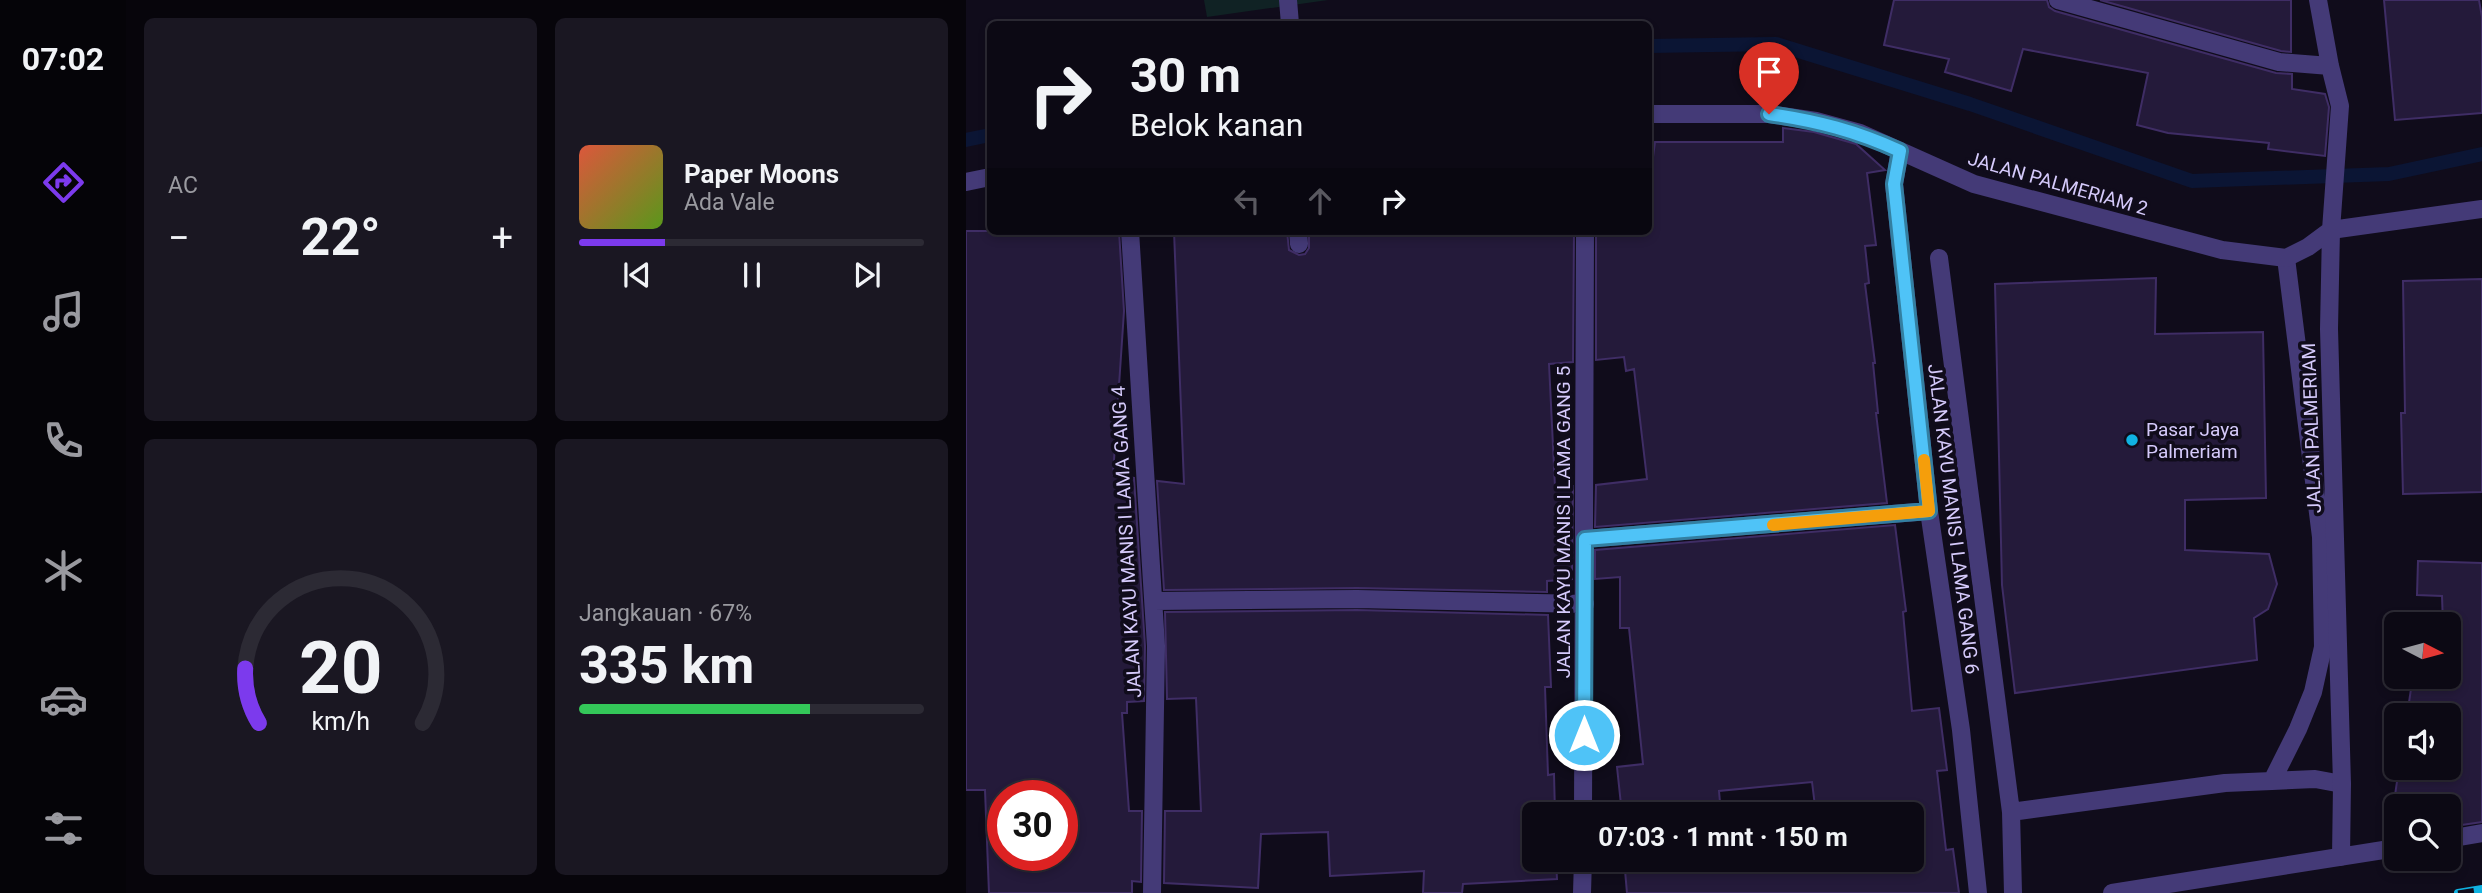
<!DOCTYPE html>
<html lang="id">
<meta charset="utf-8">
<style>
body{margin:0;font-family:Roboto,sans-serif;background:#1a1722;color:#f1f3f6;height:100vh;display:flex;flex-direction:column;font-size:26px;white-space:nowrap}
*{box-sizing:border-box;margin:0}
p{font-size:23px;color:#9a9aa0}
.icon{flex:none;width:38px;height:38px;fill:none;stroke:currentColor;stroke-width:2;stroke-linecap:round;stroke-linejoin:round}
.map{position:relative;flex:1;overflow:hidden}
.panel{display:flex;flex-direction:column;gap:18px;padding:18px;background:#07050b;width:840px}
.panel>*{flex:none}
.hud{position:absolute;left:21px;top:21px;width:665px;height:214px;border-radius:10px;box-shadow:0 4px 10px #0003,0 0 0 2px #2c2a34;background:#0c0914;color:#f1f3f6;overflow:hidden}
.needle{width:46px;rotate:96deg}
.tools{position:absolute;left:1418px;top:612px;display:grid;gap:14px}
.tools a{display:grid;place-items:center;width:77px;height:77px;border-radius:10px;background:#0c0914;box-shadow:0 4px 10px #0003,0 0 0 2px #2c2a34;font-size:35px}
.speed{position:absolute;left:21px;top:780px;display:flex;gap:14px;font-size:35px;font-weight:700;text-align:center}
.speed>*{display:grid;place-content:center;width:91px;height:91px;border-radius:50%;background:#0c0914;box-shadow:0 4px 10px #0003,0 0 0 2px #2c2a34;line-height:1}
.speed .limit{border:10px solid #d22;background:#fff;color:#111}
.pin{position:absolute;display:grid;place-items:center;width:60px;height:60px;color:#fff;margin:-72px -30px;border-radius:50% 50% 50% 0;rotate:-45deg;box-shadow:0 0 7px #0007}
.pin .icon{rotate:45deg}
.me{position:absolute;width:77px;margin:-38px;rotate:0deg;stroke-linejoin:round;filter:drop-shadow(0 0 5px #0008)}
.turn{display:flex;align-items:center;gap:24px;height:147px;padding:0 28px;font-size:32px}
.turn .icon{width:91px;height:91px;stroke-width:2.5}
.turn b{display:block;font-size:49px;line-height:60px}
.lanes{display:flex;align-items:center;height:66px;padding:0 28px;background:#0003;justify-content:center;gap:35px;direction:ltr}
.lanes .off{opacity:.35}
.big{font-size:52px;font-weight:700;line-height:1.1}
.panel .widget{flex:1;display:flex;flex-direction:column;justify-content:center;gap:10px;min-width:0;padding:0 24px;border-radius:10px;background:#1a1722}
.panel .dial{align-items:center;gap:0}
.dial svg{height:182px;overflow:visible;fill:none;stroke:#2c2a34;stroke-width:7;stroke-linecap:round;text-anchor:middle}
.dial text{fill:#f1f3f6;stroke:none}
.song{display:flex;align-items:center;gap:21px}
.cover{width:84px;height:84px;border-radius:10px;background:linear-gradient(135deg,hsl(10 70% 55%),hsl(90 70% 35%))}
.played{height:7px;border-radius:4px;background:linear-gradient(90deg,#7c3aed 25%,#2c2a34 25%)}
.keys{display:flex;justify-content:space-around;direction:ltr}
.heat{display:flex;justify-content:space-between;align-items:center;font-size:38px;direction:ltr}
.charge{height:10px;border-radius:5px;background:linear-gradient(90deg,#34c759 67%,#2c2a34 0)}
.panel .tiles{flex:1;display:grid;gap:18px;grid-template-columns:repeat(2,1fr)}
.trip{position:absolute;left:556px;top:802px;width:402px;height:70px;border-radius:10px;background:#0c0914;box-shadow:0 4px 10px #0003,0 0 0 2px #2c2a34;font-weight:700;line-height:70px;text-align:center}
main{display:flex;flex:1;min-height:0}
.menu{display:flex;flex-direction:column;width:126px;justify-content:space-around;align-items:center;background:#050408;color:#9a9aa0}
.menu .icon{width:49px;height:49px}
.menu .on{color:#7c3aed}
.menu b{font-size:32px;color:#f1f3f6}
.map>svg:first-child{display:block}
</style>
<main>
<nav class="menu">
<b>07:02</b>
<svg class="icon on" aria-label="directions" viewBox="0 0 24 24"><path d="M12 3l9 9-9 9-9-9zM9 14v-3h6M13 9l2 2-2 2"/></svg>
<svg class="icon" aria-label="music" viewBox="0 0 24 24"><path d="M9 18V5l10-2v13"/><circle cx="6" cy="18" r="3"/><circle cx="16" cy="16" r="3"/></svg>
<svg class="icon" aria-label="phone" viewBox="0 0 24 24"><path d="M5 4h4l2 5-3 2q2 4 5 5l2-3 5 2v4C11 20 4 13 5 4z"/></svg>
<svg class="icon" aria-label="climate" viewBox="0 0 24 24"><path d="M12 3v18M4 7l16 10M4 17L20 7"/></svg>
<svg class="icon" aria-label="car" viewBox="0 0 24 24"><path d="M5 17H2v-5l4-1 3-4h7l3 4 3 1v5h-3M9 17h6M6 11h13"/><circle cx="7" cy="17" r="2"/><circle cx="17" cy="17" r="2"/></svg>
<svg class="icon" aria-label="filters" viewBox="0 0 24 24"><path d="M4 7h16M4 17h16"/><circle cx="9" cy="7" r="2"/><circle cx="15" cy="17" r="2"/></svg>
</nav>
<section class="panel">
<div class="tiles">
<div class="widget"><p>AC</p>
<div class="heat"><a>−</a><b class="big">22°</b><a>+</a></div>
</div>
<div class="widget">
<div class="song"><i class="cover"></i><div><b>Paper Moons</b><p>Ada Vale</p></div></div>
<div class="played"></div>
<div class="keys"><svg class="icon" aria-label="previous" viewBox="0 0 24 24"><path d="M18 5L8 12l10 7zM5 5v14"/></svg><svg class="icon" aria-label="pause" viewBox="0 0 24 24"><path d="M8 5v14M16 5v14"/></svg><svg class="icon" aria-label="next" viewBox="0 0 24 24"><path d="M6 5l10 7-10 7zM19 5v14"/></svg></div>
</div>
<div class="widget dial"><svg viewBox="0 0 100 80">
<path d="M14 69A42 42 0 1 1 86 69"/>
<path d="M14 69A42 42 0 0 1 8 45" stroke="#7c3aed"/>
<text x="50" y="56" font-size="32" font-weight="700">20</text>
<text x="50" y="72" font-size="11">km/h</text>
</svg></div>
<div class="widget"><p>Jangkauan · 67%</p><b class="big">335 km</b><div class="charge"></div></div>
</div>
</section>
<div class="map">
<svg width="1516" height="893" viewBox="0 0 1516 893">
<rect width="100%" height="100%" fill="#100c1b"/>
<path fill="#102224" d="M238,0H362L241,17Z"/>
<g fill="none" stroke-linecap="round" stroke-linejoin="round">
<path stroke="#0b1534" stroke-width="14" d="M682,46L810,44L1004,104L1226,181L1423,174L1516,154
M0,140L24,135"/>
</g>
<path fill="#241a3a" stroke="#3f2d65" stroke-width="2" fill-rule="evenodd" d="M928,0H1081L1083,7L1089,11L1310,73L1326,74V89L1359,94L1363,107L1359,156L1302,149L1303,143L1202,133L1171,125L1182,73L1057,49L1045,91L979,72L983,59L918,45Z
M1134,0H1325V52L1315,51Z
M1418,0H1513L1516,17V113L1429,120Z
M817,128L848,132L890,144L919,170L901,173L910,245L899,246L903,283L899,284L909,363H907L912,413H910L921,503L629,527L630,485L681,479L668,369L660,371L658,357L630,360V231H682V194L689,142H817Z
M0,231H153L158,311L147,475L168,478L179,646L178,701L161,702V713H156L163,811H176L175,882L166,881V893H23L19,790H0ZM37,796H96V856H37Z
M208,231H321L323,250L333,255L339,254L343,248V231H608L607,362L583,364L589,487L607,486L606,579L581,581V592L391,588L198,590L191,481L218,484Z
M1190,278L1189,334L1297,332L1300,498L1219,500V550L1303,554L1311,584L1302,609L1288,618L1291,660L1049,693L1036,585L1029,284Z
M1516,279V492L1437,494L1435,413H1439L1437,281Z
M929,525L940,611L937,612L946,711L973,708L981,770L971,771L980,850L987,849L993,893H661L658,859H947V814H850L846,782L753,791L755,814H656L651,767L677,764L663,628H654V577L629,579V550Z
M1452,561L1516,563V822L1482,827V807H1430V831L1429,795L1433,768H1482V716H1441L1446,682L1477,684V677H1482V625H1477L1476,596L1451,595Z
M391,610L582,615L585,687H579L582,775L588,774L589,814H569V859H590L591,879L497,884L496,893H457L458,871L364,876L362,832L295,834L292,888L198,883L199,811H235L230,698L201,699L199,612Z"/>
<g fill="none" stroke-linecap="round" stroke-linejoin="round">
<path stroke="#443a77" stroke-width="18" d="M322,0L324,24
M973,258L1045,812L1047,893
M1306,781L1349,779L1376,784
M1045,812L1259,783L1306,781L1332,729L1347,692L1357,647L1355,537L1320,258"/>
<path stroke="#443a77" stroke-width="18" d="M1092,0L1313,62L1364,66
M1352,0L1364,66L1374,106L1365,230L1363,329L1376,784L1375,857
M682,114H803L850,121L894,133L1008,184L1256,250L1320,258L1342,247L1365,230L1516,209
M934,151L928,184L963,511L995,730L1012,893
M0,182L24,177
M164,231L190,646L186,893
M332,231L333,244
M619,539L963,511
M188,601L391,599L619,604
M617,814L619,231
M1482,839L1516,833
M616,893L617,859
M1146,893L1430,848"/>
<g stroke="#10b2e1" stroke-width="8">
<path id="rail" d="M1492,893L1516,889"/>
</g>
<use href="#rail" stroke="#100c1b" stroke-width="5" stroke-dasharray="16" stroke-linecap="butt"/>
</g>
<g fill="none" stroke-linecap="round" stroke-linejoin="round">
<g stroke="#337fa1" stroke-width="18">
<path id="route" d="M618,735L619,539L963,511L928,184L934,151C890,131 852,121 803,114"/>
</g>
<use href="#route" stroke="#4fc3f7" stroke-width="12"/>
<path stroke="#f59e0b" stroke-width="12" d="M807,525L963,511L958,460"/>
</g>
<circle fill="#10b2e1" stroke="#100c1b" stroke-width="2.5" cx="1166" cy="440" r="7"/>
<g text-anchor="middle" stroke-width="7" stroke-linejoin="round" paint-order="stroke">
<g font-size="19" fill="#d5cafb" stroke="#100c1b">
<text transform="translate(1092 183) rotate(16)" y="7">JALAN PALMERIAM 2</text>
<text transform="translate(1345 428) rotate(-92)" y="7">JALAN PALMERIAM</text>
<text transform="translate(988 519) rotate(83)" y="7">JALAN KAYU MANIS I LAMA GANG 6</text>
<text transform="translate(597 522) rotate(-90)" y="7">JALAN KAYU MANIS I LAMA GANG 5</text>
<text transform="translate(160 542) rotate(-93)" y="7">JALAN KAYU MANIS I LAMA GANG 4</text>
</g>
<g font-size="19" fill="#d5cafb" stroke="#100c1b" text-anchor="start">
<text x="1180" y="436">Pasar Jaya<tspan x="1180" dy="22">Palmeriam</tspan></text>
</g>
</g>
</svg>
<div class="tools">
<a><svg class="needle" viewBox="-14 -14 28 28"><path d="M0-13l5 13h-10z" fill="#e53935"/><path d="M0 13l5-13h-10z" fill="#9a9aa0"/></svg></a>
<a><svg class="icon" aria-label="sound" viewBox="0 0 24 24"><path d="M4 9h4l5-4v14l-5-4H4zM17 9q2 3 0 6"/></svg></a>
<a><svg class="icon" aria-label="search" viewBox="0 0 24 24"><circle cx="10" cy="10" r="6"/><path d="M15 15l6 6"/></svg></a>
</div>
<div class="speed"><div class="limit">30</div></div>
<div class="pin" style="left:803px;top:114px;background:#d93025"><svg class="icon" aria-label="arrive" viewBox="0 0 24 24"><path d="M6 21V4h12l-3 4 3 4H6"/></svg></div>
<svg class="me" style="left:618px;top:735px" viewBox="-20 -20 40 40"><circle r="17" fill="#4fc3f7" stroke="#fff" stroke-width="3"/><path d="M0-11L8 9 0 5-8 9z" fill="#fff"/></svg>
<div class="trip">07:03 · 1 mnt · 150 m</div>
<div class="hud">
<div class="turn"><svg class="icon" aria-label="right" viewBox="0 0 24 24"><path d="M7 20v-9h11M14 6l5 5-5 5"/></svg><div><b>30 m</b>Belok kanan</div></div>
<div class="lanes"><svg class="icon off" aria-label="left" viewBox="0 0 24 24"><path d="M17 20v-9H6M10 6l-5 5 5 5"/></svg><svg class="icon off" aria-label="ahead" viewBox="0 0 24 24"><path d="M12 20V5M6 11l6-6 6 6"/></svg><svg class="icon" aria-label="right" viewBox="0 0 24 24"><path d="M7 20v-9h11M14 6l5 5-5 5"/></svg></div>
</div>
</div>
</main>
